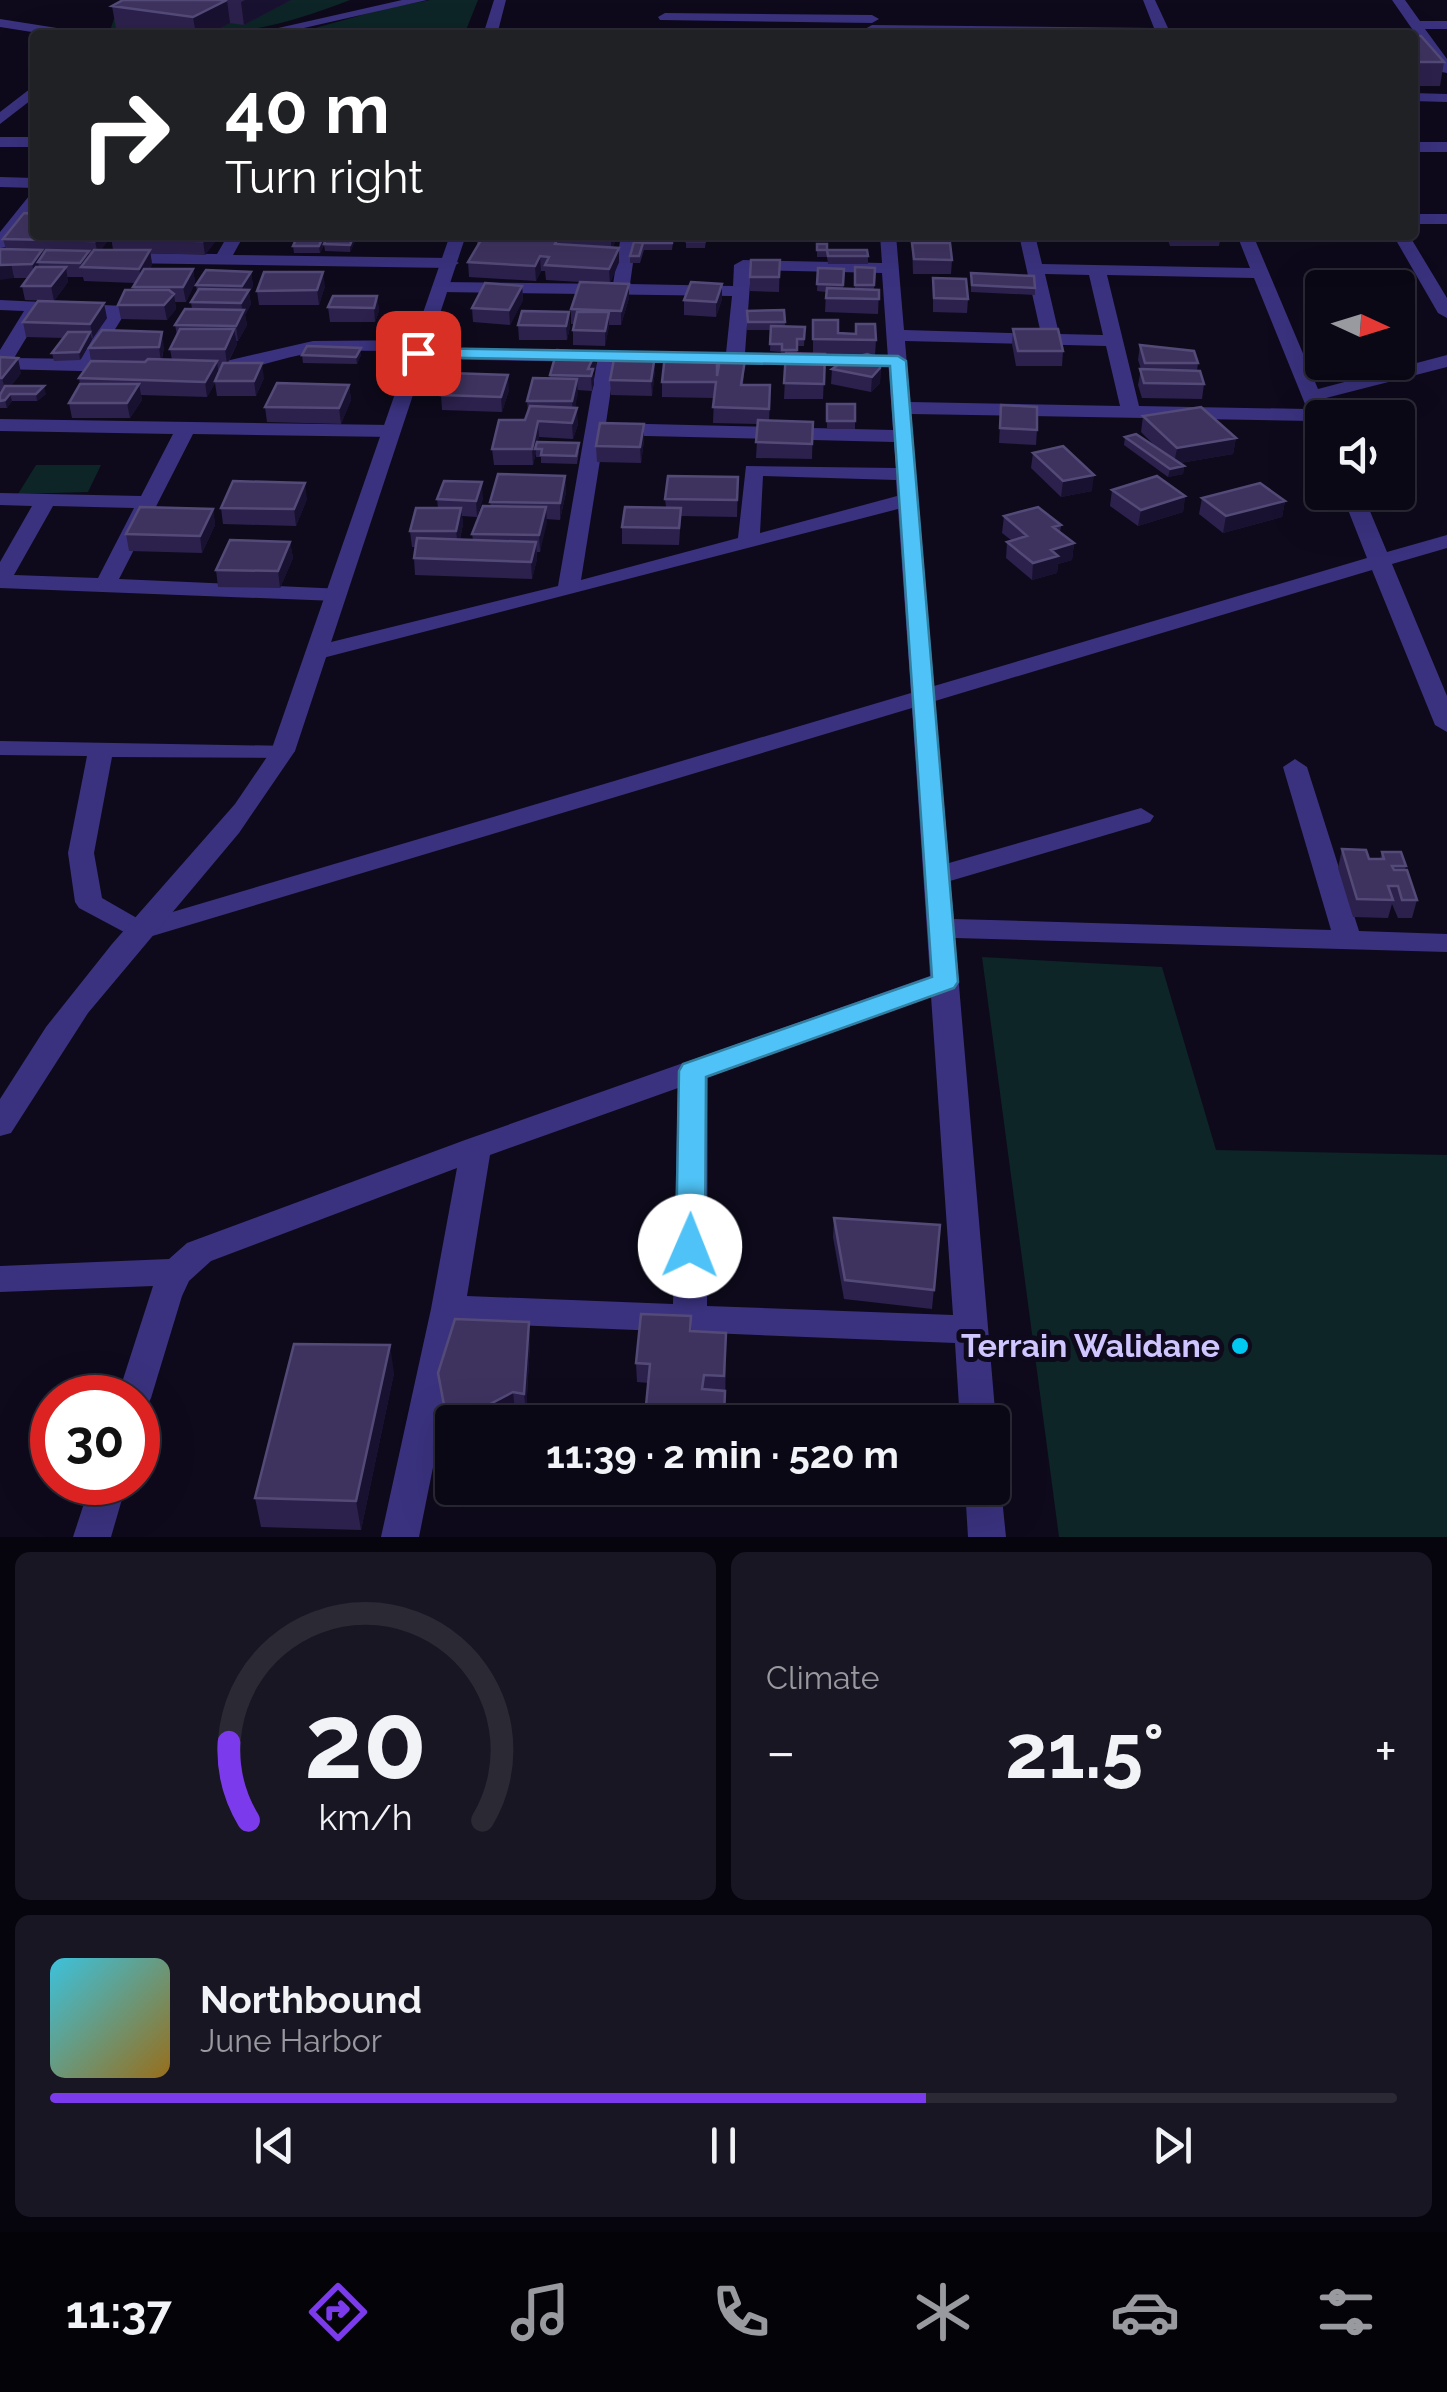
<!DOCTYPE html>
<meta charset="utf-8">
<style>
body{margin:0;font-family:Raleway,sans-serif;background:#181622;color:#f1f3f6;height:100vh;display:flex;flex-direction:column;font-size:38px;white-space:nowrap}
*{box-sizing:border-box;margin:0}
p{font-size:32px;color:#999aa0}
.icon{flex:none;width:55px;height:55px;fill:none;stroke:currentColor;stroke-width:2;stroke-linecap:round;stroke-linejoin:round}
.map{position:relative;height:1537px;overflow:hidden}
.panel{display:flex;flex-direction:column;gap:15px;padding:15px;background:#06040c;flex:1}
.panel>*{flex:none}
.guide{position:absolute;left:30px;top:30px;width:1388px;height:210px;border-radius:10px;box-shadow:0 10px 40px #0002,0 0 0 2px #2a2934;background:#202124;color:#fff;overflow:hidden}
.needle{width:65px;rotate:94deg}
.tools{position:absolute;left:1305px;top:270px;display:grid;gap:20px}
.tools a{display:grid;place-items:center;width:110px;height:110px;border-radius:10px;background:#0a0815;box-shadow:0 10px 40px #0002,0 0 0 2px #2a2934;font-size:50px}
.speed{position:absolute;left:30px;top:1375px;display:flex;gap:20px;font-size:50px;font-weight:700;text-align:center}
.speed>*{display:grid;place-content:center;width:130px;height:130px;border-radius:50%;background:#0a0815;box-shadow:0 10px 40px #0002,0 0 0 2px #2a2934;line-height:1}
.speed .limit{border:15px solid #d22;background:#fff;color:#111}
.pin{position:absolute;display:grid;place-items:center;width:85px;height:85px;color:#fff;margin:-42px;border-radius:20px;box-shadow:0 5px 15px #0006}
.me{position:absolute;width:110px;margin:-55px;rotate:1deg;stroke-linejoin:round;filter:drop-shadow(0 0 8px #0008)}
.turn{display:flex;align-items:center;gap:35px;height:210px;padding:0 30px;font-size:45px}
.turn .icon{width:130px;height:130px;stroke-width:2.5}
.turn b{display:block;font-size:70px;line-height:85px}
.big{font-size:75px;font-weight:700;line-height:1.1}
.panel .tile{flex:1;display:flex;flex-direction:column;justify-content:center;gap:15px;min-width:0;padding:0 35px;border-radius:15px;background:#181622}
.panel .dial{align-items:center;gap:0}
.dial svg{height:260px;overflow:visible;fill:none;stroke:#2a2934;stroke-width:7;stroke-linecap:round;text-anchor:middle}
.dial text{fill:#f1f3f6;stroke:none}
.song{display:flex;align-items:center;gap:30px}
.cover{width:120px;height:120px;border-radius:15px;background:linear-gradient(135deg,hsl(190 70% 55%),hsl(40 70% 35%))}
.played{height:10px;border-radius:5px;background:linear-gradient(90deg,#7c3aed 65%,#2a2934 65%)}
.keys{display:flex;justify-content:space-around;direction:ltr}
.heat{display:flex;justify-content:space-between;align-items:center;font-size:55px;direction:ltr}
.panel .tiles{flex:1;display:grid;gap:15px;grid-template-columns:1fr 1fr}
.tile:last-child{grid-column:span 2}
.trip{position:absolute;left:435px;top:1405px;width:575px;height:100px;border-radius:10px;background:#0a0815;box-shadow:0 10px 40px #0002,0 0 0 2px #2a2934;font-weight:700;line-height:100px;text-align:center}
.dock{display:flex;height:160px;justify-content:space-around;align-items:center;background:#040308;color:#999aa0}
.dock .icon{width:70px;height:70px}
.dock .active{color:#7c3aed}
.dock b{font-size:45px;color:#f1f3f6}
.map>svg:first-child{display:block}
</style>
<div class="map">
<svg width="1447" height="1537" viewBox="0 0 1447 1537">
<rect width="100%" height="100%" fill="#0e0a1c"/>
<path fill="#0d2526" d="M120,0H350C263,34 205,42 111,28Z
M430,0H478L464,35H290L387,8Z
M36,465H101L88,492L18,494Z
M982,957L1162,967L1216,1150L1447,1155V1537H1059Z"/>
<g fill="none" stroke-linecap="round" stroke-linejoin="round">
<path fill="#3a327e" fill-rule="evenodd" d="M402,0H427L273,35H247Z
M1143,0H1155L1168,28L1402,31L1409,35L872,33L865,29L872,25L1154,28Z
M1392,0H1405L1420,21H1447V29H1425L1447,59V73L1442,72Z
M665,13L872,15L879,19L872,23L660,20L658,17Z
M35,85V97L0,124V112Z
M1412,93L1447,94V102L1412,101Z
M0,137H35V147H0Z
M1412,142H1447V152H1412Z
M0,177L35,178V188L0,187Z
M35,194V210L6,247L0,248V232L29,196Z
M1412,214H1447V224H1412Z
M228,235H244L233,255L450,258L459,263L450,268L120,263L112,258L120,253L217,254Z
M621,235H637L630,284L733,286L734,265L743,260L882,263L880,235H896L904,330L1041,334L1019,235H1035L1042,264L1250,268L1237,235H1253L1318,389L1447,355V367L1322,399L1330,418H1322V428L1312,421L911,414L934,686L1367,558L1341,492H1362L1387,552L1447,535V548L1392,564L1447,696V732L1435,725L1372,570L935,701L949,863L1141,808L1154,816L1150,822L950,881L954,919L1331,930L1283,767L1295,759L1307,767L1359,931L1447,934V952L955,938L996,1422L992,1428V1422H960L955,1343L462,1323L419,1537H381L431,1309L457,1168L211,1261L189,1281L182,1296L151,1398L146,1408L138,1411V1398H117L153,1286L0,1292V1266L169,1259L187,1243L465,1140L930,976L912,708L139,940L79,908L75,902L68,853L87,756L0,755V741L292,746L295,751L283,758L112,757L94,853L102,898L142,921L911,693L898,509L319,659L307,652L311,647L558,586L597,362L418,359L411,357L410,351C379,351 348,350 317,352C283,355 202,390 175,367L177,363L226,361L313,341L421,340L427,341L428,348L726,353L732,296L441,292L432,287L441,282L613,284ZM751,270L882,273L893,430L606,423L615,362L878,367L887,361L878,355L745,353ZM1045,274L1089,275L1103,335L1059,334ZM1107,275L1254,278L1307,409L1139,406ZM905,341L1106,346L1120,406L910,402ZM604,435L894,442L896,468L746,466L738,538L581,580ZM763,476L896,480L897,496L760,533ZM931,996L953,1315L707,1306L708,1077ZM678,1088L673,1304L467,1296L490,1155Z
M1393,235H1409L1447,298V318L1438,313Z
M0,300L124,306L127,310L96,360H119L128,366L119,372L0,369V350L24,311L0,310ZM42,312L106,315L81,359L14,358Z
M0,419L391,425L401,431L391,437L193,434L119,579L344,589L347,594L336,601L0,588V562L32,506L0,505V493L141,496L173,434L0,431ZM53,506L134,508L98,578L14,575Z
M992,1476L1001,1488L1006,1537H968L965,1488H992Z
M91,1482H127L111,1537H73Z"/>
<path fill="#3a327e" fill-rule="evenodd" d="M494,0H506L497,35H483Z
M0,19L76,31L83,35H51L0,27Z
M450,235H466L295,751L239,833L88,1013L11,1133L0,1136V1099L46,1027L112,944L235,804L271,751Z"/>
</g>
<path fill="#2c214c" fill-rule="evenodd" d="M123,0H291L244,25L230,23L207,35H160L116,28L112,6Z
M1412,36L1444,62L1440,86H1412Z
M35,235H220L205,255L150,253L152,264L150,269H193L195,283L186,302H175L176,309L167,320L121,319L118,305L134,290L133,287L135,283L84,281L83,277H67L68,282L54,301L25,300L22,286L28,278H14L3,239ZM111,236L113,250H101Z
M358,235L350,252L325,251L324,245L320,253H294L293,246Z
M477,235H618L613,247L619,248V262L610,283L629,298L621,325H609L605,346L573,345V330L574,324H571V309L580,282L546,280L545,271H541L536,281L469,277L468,262L477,246Z
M674,235L672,250H644L640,263H630V256L643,243Z
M683,235H724L723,240H706L705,248H686V239H683Z
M736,235H780L779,238H736Z
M1166,235H1221L1219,246H1170Z
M912,243L952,260L951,274H913Z
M817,244L827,250L868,256V264H828L827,257H817Z
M780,260L779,292L750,291V277Z
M855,267L875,268L874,290H879L878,314L825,312L826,292L817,291L818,268L844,269L843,289H855Z
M251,272L253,286L249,293L251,304L245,315L247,325L238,341H236L237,344L228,363L264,378L256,396H217L215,383L207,397L141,395L142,400L130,418H72L69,403L80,384L79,378L91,361L89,348L164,347L162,359L172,360L170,349L177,335L175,325L192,309L191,302L197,292L196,285Z
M971,273L1035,288V295L971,292Z
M933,278L968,299L967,313L933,312Z
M325,286L319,305H259L257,291Z
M522,286L523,300L510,325L473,322L472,308Z
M377,296L379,311L375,322H330L328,307Z
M722,299L716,317L684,315V300Z
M784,310L785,326L805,327L804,346H797V353L825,354L823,399H784L786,358H781V352L770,351L771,330H747V311Z
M569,312L570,327L567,340H519L518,325Z
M107,318L93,338H92L80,360L54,361L52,353L64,338L26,337L23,322Z
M813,320L838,333L876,340L875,355H868L881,359L880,383L871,392L831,384L832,369L866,355L813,354Z
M1013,329L1063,351L1062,366H1016L1012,344Z
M1140,345L1198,363L1197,371L1204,384L1202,399L1142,398L1138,385L1141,369L1138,360Z
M595,353L596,368L593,373L594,384L592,391L577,390L575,408L578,424L573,439L539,437L537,443L579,451L577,464L541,463V457H536V452L533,465H494L492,449L525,420L528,412L527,401L550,379V375Z
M302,355H361L357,364L303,363Z
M655,355V370L652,396L611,395L610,380Z
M0,357L21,373L11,386L46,394L37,401H12L7,408H0Z
M745,360L743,385L770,401L769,421L813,422L812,459L756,458L758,424L713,423L714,398L662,397V382L717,376Z
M349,385L351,400L341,424L267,422L265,407Z
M509,390L502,412L442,410L441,395Z
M827,404H855V429H827Z
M1001,405L1037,430L1036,445L999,443Z
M1143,416L1236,438L1233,454L1180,463L1184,466L1183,474L1168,477L1124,445L1125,437L1157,448L1141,432Z
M644,440L641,463L597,462L596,446Z
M1033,453L1092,491L1061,497L1031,468Z
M565,476L566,492L560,520L546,519L540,552H537V559L532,579L415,575L414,558L415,547H412L410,531L438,508L437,499L483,498L477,517L462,516L463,524L460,539L473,540L472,534L491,506L490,502Z
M738,477L737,517L681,516L679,545L622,544V527L666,507L665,499Z
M1112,490L1185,496L1183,512L1138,526L1110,506Z
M1202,498L1285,501L1282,517L1223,533L1199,514Z
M307,499L296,526L223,524L221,508Z
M213,509L215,525L202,553L129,551L126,534Z
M1004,516L1061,525L1060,533L1074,543L1072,560L1058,564L1057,573L1032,580L1006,558L1007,542L1011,540L1002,533Z
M290,542L293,558L280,588L218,587L216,570Z
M1342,849L1369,859H1380L1382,852L1406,866L1405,870L1417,900L1412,918H1398L1392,904L1388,918L1353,917L1338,868Z
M834,1218L940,1225L932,1309L844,1299L833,1237Z
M691,1316L692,1331L726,1333L725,1422H645L649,1383L637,1382L636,1363Z
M530,1342L526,1413L515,1411L493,1422H452V1444L451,1445L438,1373Z
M394,1373L361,1530L261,1527L255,1498Z"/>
<path fill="#191130" d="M227,0L230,23L207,35H196L193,17Z
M245,0H291L244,25L241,2Z
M99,235L111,236L98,255L95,241Z
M207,235H220L205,255L203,241Z
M324,235H328L320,253L319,246Z
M354,235H358L350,252V245Z
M612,235H618L611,252V237Z
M619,248V262L610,284L609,269Z
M42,250L45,262H38L40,272L35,278L32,264Z
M150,250L152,264L142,283L139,269Z
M89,251L91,265L81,267L83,277L80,263Z
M540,256L541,271L536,281L535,266Z
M11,263L14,278L0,280V265Z
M66,267L68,282L54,301L51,286Z
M193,269L195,283L186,302L183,287Z
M251,272L253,286L249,293L251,304L245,315L247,325L238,341L236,326L243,313L241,303L244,298L242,286Z
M323,272L325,286L319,305L317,290Z
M629,284V298L621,325V311Z
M722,284V299L716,317V302Z
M522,286L523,300L510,325L509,310Z
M174,294L176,309L167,320L164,305Z
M377,296L379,311L375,322L374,308Z
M104,303L107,318L93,338L90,324Z
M569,312L570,327L567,340L566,326Z
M609,312V327L605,346V331Z
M234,329L237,344L227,364L225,349Z
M90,332L92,339L80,360L79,352Z
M162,332L164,347L161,362L159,347Z
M361,348V355L357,364L356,357Z
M595,353L596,368L593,373L594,384L592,391L591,376L588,369Z
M655,355V370L652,396L651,381Z
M18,358L21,373L6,393L2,378Z
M217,361L219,376L215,381V383L207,397L205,382Z
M262,363L264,378L256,396L254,381Z
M880,368V383L871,392L872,377Z
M508,375L509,390L502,412L501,397Z
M577,379L578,394L573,417L572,401Z
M139,384L142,400L130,418L127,403Z
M349,385L351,400L341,424L339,408Z
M44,386L46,394L37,401L36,394Z
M10,394L12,401L7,408L5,400Z
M577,408L578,424L573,439L572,423Z
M538,421L539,437L533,465L532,449Z
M644,424V440L641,463L640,447Z
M1236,438L1233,454L1174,464L1177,448Z
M1184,466L1183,474L1168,477L1170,469Z
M1094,475L1092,491L1061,497L1063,481Z
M565,476L566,492L560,520V503Z
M482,482L483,498L477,517L476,501Z
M305,483L307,499L296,526L294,509Z
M1185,496L1183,512L1138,526L1141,510Z
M1285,501L1282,517L1223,533L1226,516Z
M546,507L547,523L540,552L539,535Z
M461,508L463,524L458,547L456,531Z
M213,509L215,525L202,553L200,536Z
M290,542L293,558L280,588L278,571Z
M536,542L537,559L532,579L531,562Z
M1074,543L1072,560L1058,564L1057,573L1032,580L1033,563L1051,550Z
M529,1322L530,1342L526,1413L524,1394Z
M390,1345L394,1373L361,1530L356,1501Z
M513,1392L515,1411L493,1422H454Z
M452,1423V1444L451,1445L448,1426Z"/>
<path fill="#3e335f" stroke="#544a78" stroke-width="2.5" d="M123,0H227L193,17L112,6Z
M1412,36H1421L1444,62H1412Z
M24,213L35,214V235H99L95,241L3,239Z
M163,235H207L203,241L160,240Z
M298,235H324L319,246H293Z
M328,235H354L350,245L324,244Z
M484,235H612L611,237H559L555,244L619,248L609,269L545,265L549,257L540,256L535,266L468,262Z
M645,235H673L672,243H643L639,256H630L634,242L643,243Z
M686,235H706L705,241H686Z
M912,243H950L952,260L914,259Z
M817,244H827V250H867L868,256H828L827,250H817Z
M0,249L42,250L32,264L0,265Z
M46,250L89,251L80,263L38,262Z
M94,250H150L139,269L81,267Z
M751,260H780L779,277H750Z
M36,267H66L51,286H22Z
M855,267L875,268L874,285H855Z
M818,268L844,269L843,285L817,284Z
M144,269H193L183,287H133Z
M206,270L251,272L242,286L196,285Z
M264,272H323L317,290L257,291Z
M971,273L1034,276L1035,288L972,285Z
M933,278L966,279L968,299L934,298Z
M580,282L629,284L621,311L571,309Z
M691,282L722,284L716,302L684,300Z
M485,283L522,286L509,310L472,308Z
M827,288L879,290V299L826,298Z
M199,289L249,290L241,303L191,302Z
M125,290H169L174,294L164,305H118Z
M333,296H377L374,308L328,307Z
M38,301L104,303L90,324L23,322Z
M185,309L244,310L236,326L175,325Z
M784,310L785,322H748L747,311Z
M522,311L569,312L566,326L518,325Z
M577,312H609L605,331L573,330Z
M813,320H838V333L856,334V324H875L876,340L813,339Z
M771,326L805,327L804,339H797V350H782V344H770Z
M180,329H234L225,349H170Z
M1013,329H1058L1063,351H1018Z
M102,330L162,332L159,347L89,348Z
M68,332H90L79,352L52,353Z
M1140,345L1194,351L1198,363H1145Z
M307,346L361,348L356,357L302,355Z
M557,350L595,353L588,369H593L591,376L550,375Z
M786,353L825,354L824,384L784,383Z
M615,354L655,355L651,381L610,380Z
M867,354L881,359L880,368L872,377L832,369L845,360Z
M665,355H717V376L720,359L745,360L741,385H770L769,409L713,407L716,382H662Z
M0,357L18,358L2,378H0Z
M148,359L217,361L205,382L79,378L91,361L145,362Z
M223,363H262L254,381H215Z
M1140,369L1200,371L1204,384L1144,383Z
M449,373L508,375L501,397L441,395Z
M533,378L577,379L572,401H527Z
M277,383L349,385L339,408L265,407Z
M80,384H139L127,403H69Z
M5,386H44L36,394H10L5,400L0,401V395Z
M827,404H855V421H827Z
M1001,405L1037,407V430L1000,428Z
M530,406L577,408L572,423L538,421L532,449H492L499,420H525Z
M1201,407L1236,438L1177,448L1143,416Z
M758,420L813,422L812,444L756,442Z
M600,423L644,424L640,447L596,446Z
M1136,434L1184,466L1170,469L1125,437Z
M537,442L579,443L576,456L541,455L542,449H535Z
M1063,446L1094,475L1063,481L1033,453Z
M498,474L565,476L560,503L490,502Z
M668,476L738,477L737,500L665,499Z
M1157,476L1185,496L1141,510L1112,490Z
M233,481L305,483L294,509L221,508Z
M444,481L482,482L476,501L437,499Z
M1260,483L1285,501L1226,516L1202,498Z
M483,506L546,507L539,535L472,534Z
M140,507L213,509L200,536L126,534Z
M625,507L681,508L679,528L622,527Z
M1038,507L1061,525L1053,527L1074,543L1051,550L1058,556L1033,563L1007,542L1027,536L1004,516Z
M416,508H461L456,531H410Z
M417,538L536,542L531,562L414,558Z
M230,540L290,542L278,571L216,570Z
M1342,849L1366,850L1369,859H1384L1382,852H1401L1406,866H1392L1394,870H1407L1417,900H1402L1398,886H1388L1393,900L1357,899Z
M834,1218L940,1225L934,1290L845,1280Z
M641,1314L691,1316L690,1331L726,1333L724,1376L704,1375L702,1389L725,1391L724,1419L645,1416L650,1364L636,1363Z
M455,1319L529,1322L524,1394L513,1392L448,1426L438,1373Z
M294,1344L390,1345L356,1501L255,1498Z"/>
<path fill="#4fc3f7" stroke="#337fa1" stroke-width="2.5" d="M418,348L898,356L906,361L958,982L954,988L706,1077L705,1246L701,1254L690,1258L680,1254L676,1246L679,1071L683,1064L932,977L890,366L412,357V350Z"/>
<circle fill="#00c8f0" stroke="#0e0a1c" stroke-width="4" cx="1240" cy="1346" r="10"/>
<g text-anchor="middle" stroke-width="10" stroke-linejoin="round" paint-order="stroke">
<g font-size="32" font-weight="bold" fill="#cfc5ff" stroke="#0e0a1c" text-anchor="end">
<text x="1220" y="1357">Terrain Walidane</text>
</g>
</g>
</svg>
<div class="tools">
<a><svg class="needle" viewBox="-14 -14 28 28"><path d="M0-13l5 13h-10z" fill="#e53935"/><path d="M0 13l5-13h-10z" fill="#999aa0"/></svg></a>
<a><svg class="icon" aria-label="sound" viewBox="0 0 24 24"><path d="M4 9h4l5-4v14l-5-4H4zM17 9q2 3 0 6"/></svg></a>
</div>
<div class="speed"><div class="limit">30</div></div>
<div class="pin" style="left:418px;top:353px;background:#d93025"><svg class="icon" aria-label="arrive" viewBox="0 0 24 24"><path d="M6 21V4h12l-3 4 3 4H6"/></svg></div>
<svg class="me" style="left:690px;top:1246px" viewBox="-20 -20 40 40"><circle r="19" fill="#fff"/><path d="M0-13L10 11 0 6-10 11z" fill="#4fc3f7"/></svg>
<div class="trip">11:39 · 2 min · 520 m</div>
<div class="guide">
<div class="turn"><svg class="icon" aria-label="right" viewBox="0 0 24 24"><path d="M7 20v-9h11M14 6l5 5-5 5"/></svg><div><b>40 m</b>Turn right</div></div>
</div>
</div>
<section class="panel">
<div class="tiles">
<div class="tile dial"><svg viewBox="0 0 100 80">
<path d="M14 69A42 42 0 1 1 86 69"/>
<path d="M14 69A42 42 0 0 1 8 45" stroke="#7c3aed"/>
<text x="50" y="56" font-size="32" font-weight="700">20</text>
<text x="50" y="72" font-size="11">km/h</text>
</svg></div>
<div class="tile"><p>Climate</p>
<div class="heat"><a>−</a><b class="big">21.5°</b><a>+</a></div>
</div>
<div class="tile">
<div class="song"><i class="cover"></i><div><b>Northbound</b><p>June Harbor</p></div></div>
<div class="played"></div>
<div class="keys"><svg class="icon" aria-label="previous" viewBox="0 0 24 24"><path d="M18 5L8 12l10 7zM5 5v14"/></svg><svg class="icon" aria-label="pause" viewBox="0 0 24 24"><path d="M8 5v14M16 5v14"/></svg><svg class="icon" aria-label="next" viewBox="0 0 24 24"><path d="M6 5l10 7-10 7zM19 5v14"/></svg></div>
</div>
</div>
</section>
<nav class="dock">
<b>11:37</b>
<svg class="icon active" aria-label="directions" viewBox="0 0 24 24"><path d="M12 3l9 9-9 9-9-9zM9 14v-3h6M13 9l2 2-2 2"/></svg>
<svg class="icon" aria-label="music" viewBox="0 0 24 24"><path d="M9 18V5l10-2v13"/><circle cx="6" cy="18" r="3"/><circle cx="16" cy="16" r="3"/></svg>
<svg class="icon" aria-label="phone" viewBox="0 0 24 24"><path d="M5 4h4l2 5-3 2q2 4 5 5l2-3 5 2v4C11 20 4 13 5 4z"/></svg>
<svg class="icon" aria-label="climate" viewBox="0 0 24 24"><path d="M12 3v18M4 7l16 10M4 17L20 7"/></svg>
<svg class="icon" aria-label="car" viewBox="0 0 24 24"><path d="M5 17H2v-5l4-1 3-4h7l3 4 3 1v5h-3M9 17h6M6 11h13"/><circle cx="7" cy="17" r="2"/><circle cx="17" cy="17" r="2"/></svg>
<svg class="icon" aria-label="filters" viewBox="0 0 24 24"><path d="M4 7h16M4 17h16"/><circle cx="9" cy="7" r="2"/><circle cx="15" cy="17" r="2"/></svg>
</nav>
